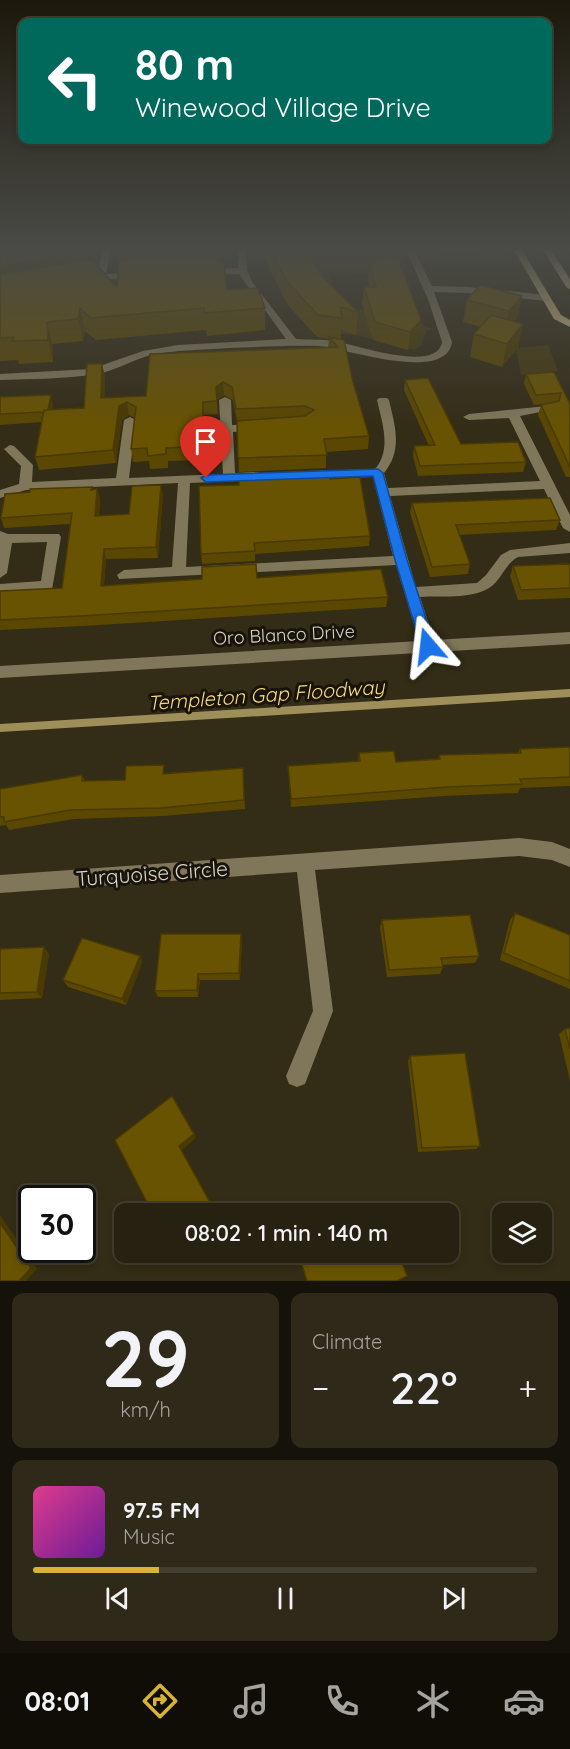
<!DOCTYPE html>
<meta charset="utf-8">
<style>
body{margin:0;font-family:Quicksand,sans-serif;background:#2e2919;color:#f1f3f6;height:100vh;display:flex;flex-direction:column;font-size:22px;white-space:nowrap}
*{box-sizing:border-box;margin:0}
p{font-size:20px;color:#a4a39f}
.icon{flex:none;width:33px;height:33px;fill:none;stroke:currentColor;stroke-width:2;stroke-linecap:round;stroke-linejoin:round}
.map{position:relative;height:1281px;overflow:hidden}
.panel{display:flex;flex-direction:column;gap:12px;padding:12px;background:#151209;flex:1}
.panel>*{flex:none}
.hud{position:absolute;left:18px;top:18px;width:534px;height:126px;border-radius:12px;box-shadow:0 3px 9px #0003,0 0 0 2px #423e30;background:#00695c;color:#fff;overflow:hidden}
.buttons{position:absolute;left:492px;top:1203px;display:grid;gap:12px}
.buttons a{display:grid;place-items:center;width:60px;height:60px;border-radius:12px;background:#262110;box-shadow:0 3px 9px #0003,0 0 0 2px #423e30;font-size:30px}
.speed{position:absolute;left:18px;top:1185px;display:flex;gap:12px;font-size:30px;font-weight:700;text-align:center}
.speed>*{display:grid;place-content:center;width:78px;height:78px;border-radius:50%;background:#262110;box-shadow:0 3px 9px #0003,0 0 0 2px #423e30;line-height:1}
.speed .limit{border:3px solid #111;border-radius:9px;background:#fff;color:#111}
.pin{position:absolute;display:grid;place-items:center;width:51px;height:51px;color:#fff;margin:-62px -26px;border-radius:50% 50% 50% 0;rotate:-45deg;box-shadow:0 0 6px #0007}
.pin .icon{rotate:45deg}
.me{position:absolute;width:66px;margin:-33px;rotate:343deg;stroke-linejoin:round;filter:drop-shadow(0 0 4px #0008)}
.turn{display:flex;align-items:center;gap:21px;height:126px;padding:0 18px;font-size:27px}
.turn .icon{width:78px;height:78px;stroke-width:2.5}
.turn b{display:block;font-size:42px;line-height:51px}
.big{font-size:45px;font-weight:600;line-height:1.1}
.panel .card{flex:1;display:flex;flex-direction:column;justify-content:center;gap:9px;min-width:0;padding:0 21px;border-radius:12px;background:#2e2919}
.panel .dial{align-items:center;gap:0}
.dial b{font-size:78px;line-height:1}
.song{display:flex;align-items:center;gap:18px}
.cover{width:72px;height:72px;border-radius:9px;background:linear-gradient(135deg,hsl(330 70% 55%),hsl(280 70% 35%))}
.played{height:6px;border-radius:3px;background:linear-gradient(90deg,#d9b334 25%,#423e30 25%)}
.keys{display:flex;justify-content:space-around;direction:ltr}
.heat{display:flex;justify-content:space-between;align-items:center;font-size:33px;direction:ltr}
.panel .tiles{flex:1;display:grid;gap:12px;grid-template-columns:1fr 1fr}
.card:last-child{grid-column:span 2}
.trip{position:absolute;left:114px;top:1203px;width:345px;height:60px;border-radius:12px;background:#262110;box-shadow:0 3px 9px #0003,0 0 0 2px #423e30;font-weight:600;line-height:60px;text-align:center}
.menu{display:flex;height:96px;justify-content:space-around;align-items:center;background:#0f0d06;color:#a4a39f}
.menu .icon{width:42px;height:42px}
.menu .selected{color:#d9b334}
.menu b{font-size:27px;color:#f1f3f6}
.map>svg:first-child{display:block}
</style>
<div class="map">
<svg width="570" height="1281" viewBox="0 0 570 1281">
<rect width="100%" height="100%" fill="#332c16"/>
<path fill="#463911" d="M293,250H400L409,272L330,276L340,310L408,309L425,327L434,329L427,331L421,345L415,350L355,335L311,331L288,305L282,294Z
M548,345L558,371L548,372V374L521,375L516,348Z"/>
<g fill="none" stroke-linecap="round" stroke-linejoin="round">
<path stroke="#9e8e5a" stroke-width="8" d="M0,728L570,693"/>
<path fill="#80775b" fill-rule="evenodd" d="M103,250H111L106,274L137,272L142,275L137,278L86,280V276L97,275Z
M238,250H246L247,270L252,282L296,339C309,340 322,339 334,341C354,344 437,374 442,342L428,299L406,250H414L432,286L468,287L546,295L551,298L546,301L468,293L434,292L452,342C446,384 345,348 319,346C288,345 258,347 228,348C202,350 176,350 151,355C131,360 112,373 91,375C61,379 30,379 0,380V374L91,369L143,351L178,345L286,339L239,274L206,275L201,272L206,269L238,268Z
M225,397L231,400L232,425L257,424L263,427L257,430L233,432L235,473L258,472L264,476L258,480L190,483L186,567L393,556L373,477L309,479L303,475L309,471L375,469C392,449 382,423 377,400L379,398H387L389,400C395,426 403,450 384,473L388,488L540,481L509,418L469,420L463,417L469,414L556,405V409L520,416L570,515V532L563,528L544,489L390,496L416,587L477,583L486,575L501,555L510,550L570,543V553L518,557C507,563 504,573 496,582C480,601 443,595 420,597L434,640L570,632V644L0,678V666L419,641L396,565L119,579L117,575L124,570L172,567L178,483L26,490L0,498V490L19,484L21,466L4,449L10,445L14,446L33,465L32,482L116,478L124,420L130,417L136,420L129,478L223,474L219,400Z
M0,531L8,534H59L61,537L52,590L0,594V584L41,581L47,542L12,543L7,573L0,578Z
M519,838L552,842L570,849V867L552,860L519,856L315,870L333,1011L305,1084L297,1087L289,1084L286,1076L313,1011L297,872L0,893V875Z"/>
<path fill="#d4c188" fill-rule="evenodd" d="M514,250H522L561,315L570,320V327L554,319Z
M543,250H551L570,279V289L567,288Z"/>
</g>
<path fill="#594702" d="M0,250L86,261L117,287L122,260L120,250H220V262L227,290L265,308V330L207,336L206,330L96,340L85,331L83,341L52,344L53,362L19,364L18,360L0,361Z
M260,250H306L321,275L358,312L356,335L341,330V339L369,436L368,449L326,452V468L239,472L237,421L233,400L224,395L217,400L218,414L204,415V460L168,461V468L150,469L149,461L133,462L131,449L135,418L129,415L122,420L116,463L39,470L35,457L42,422L0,425V397L53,405L52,409L84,408L102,364L105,377L104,398L146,396L328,347L329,339L317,337L288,305Z
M439,250H477L476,254Z
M375,259L419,338L408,350L373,340L362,304L364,287H370L368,281L369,264H374Z
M522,296L517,318L514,322L523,324L518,347L502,367L470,357L474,334L481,327L463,322L467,300Z
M554,372L570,404V477H566L538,415L541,405L543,404L534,405L524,384L526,374Z
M405,380L461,444L526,462L523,472L418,476L413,456L414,446H429L404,390Z
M330,479L370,536L369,546L255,554V561L202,564L201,554L239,485Z
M97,489L100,499L99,516L129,514L163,495L158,558L106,559L104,586L257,578L388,597L386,607L83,626L0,630V591L62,588L70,524L4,528L1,518L92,490Z
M412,503L560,520L556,530L459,535L470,564L468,574L430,577L410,513Z
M570,564V598L518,600L510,576L513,566Z
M570,747V786L520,788L518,793L445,796L291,807L288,766L358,761L359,753L396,762L438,759L439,755L518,753L520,749Z
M243,768L245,809L163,816L74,819L9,830L6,825L0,826V789L82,775L85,781L125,780L166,773Z
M515,913L570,935V989L500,960L510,920Z
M382,920L479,956L475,963L442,965L443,967L440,974L387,977L380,927Z
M241,934L242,941L240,980H200L198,997H158L155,991Z
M0,949L49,954L42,998L0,1000Z
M140,956L142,963L126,1005L68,987L63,980Z
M570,1028V1081L559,1034L565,1029Z
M410,1056L480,1146L476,1149L418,1152L408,1061Z"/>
<path fill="#493a01" d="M84,251L88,272L0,289V266Z
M522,296L517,318L504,334L509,311Z
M80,308L85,331L83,341L78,319Z
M421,320L419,338L408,350L410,332Z
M47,322L52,344L53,362L48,340Z
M523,324L518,347L502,367L507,344Z
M102,364L105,377L104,411L101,398Z
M223,382L224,395L217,400L218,414L216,387Z
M51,395L53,405L50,422L47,412Z
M127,402L129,415L122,420L116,463L113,450L119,406Z
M203,402L204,415V460L203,446Z
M161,485L163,495L158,558L156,547Z
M97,489L100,499L98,527L95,516Z
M104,549L106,559L103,596L101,586Z
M241,934L242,941L240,980L239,973Z
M44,947L49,954L42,998L37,992Z
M140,956L142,963L126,1005L122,999Z
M198,974L200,980L198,997L197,990Z
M194,1134L196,1138L182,1150L215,1210L211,1214H206L179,1146Z
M0,1215L37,1269L26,1281H19L0,1223Z"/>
<path fill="#685302" stroke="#493a01" stroke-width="1.5" d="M0,250H83L84,251L0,266Z
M270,250H306L321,275L358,312L340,307L342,318L318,315L288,283Z
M218,256V262H224L227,290L258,288L265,308L205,313L204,308L91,318L80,308L78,319L47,322L48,340L12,341L14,337L0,338V275L73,262L93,261L117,287L119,260Z
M398,258L421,320L410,332L375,322L364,287H376L369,264H377L375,259Z
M480,285L522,296L509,311L467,300Z
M491,315L523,324L507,344L474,334Z
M329,337L344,340L353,382L369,436L324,439L327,455L238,458L237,421L305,416L314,410L305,406L236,409L232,387L223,382L216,387L217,401L203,402V446L166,448V454L148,456L147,448L131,449L136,407L127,402L119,406L113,450L35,457L44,410L84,408L87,364H102L101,398L146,396L150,354L338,347Z
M554,372L570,404V467L541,405L559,401L561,393L536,395L526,374Z
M428,378L461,444L518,442L526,462L420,466L414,446L435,445L405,380Z
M51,395L48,410H44V412L0,414V397Z
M328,471L330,479L360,477L370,536L254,543L255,551L201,554L199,486L239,485V474Z
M161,485L156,547L104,549L101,586L202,579V567L256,564L257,578L381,569L388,597L80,616L0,620V591L62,588L72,513L1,518L5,494L30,492V489L92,487L91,490L97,489L95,516L129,514L132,486Z
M550,498L560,520L456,525L470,564L432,567L412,503Z
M570,564V588L521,590L513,566Z
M570,747V777L520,779L522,784L447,787L291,799L288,766L360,761L359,753L394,751L396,762L440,759L439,755L521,753L520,749Z
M164,765L163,774L243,768L244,800L161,808L70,810L4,822V817H0V789L82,775V781L125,780L126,766Z
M515,913L570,935V981L504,953Z
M470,915L479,956L441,958L443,967L389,970L382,920Z
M161,934H241L239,973L198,974L197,990L155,991Z
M82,938L140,956L122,999L63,980Z
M44,947L37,992L0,993V949Z
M570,1028V1049L565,1029Z
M465,1053L480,1146L422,1148L410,1056Z
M172,1096L194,1134L179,1146L213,1208L206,1214H153L115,1140Z
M339,1204L342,1214H320Z
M0,1223L31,1268L19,1281H0Z
M298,1252H398L407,1276L397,1281H307Z"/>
<linearGradient id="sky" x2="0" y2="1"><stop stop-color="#1c180c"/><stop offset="0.58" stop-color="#4a4b47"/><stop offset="1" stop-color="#4a4b47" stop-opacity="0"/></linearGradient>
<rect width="570" height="429" fill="url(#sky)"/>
<path fill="#1a73e8" stroke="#114b97" stroke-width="1.5" d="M378,469L383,473L407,560L435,646L428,651L421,646L395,560L373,476L206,482L201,478L206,475Z"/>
<g text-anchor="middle" stroke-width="6" stroke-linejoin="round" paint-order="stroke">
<g font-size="18" fill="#d7d3c6" stroke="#18140b">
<text transform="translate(284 635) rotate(-3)" y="6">Oro Blanco Drive</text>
</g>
<g font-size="20" font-style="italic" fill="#f9da79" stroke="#18140b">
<text transform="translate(266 695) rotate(-4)" y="7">Templeton Gap Floodway</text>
</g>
<g font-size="21" fill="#d7d3c6" stroke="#18140b">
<text transform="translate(152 874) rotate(-4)" y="7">Turquoise Circle</text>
</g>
</g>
</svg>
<div class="buttons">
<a><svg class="icon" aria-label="layers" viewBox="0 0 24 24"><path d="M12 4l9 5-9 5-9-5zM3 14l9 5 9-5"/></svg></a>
</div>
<div class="speed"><div class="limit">30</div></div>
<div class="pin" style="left:206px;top:478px;background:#d93025"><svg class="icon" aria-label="arrive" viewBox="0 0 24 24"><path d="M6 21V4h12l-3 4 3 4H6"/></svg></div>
<svg class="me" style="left:428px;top:646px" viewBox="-20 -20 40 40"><path d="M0-17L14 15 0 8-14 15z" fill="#1a73e8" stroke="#fff" stroke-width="4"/></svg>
<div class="trip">08:02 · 1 min · 140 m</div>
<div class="hud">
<div class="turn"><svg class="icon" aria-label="left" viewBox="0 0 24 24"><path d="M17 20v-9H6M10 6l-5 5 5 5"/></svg><div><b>80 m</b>Winewood Village Drive</div></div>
</div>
</div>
<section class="panel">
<div class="tiles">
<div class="card dial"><b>29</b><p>km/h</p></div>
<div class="card"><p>Climate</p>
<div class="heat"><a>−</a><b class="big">22°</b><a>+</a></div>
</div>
<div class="card">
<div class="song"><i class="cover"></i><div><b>97.5 FM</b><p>Music</p></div></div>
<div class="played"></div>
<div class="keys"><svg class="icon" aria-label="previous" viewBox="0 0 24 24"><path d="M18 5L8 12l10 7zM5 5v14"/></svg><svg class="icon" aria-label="pause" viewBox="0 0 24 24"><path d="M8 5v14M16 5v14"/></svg><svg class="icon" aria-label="next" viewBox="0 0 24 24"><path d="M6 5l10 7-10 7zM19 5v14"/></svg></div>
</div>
</div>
</section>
<nav class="menu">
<b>08:01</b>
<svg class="icon selected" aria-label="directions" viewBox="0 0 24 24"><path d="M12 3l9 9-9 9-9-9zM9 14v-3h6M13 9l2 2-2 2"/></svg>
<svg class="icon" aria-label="music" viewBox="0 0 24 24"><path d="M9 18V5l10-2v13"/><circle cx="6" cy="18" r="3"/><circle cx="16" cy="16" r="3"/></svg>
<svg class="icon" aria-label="phone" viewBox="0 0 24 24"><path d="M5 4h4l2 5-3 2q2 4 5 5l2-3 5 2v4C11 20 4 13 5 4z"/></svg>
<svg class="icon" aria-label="climate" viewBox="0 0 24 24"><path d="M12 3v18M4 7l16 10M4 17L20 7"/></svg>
<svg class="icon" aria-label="car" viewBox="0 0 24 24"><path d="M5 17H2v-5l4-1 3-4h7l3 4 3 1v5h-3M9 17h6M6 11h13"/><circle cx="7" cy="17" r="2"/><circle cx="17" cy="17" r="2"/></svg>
</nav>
